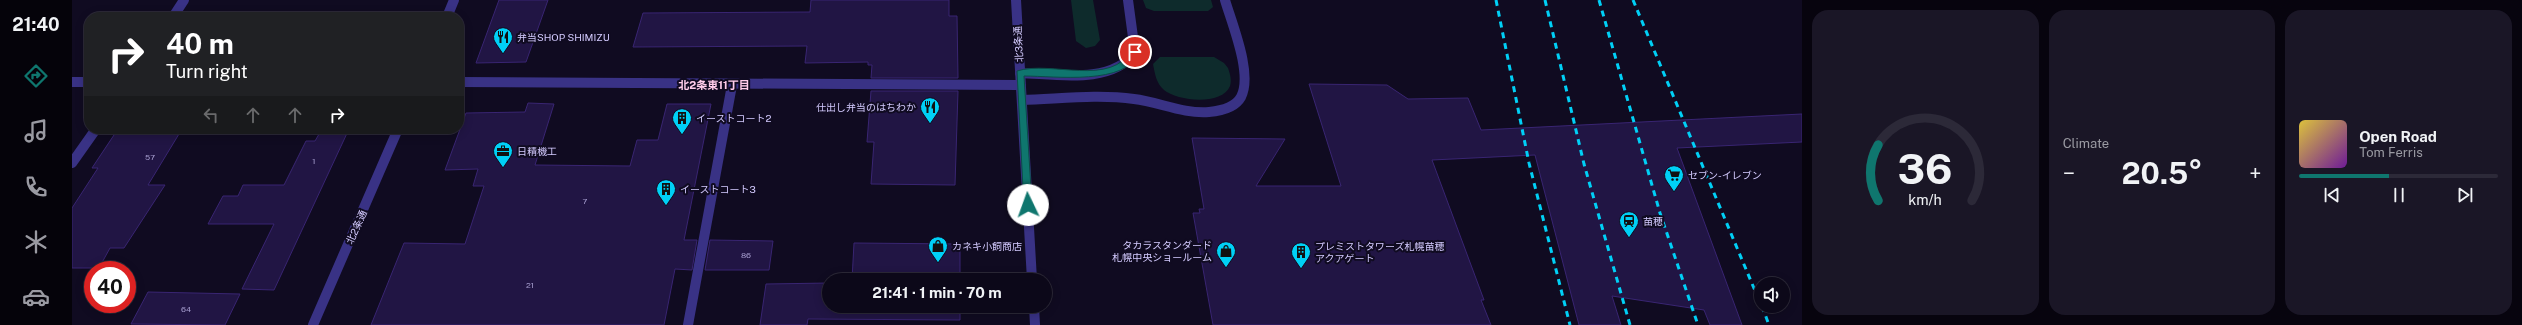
<!DOCTYPE html>
<meta charset="utf-8">
<style>
body{margin:0;font-family:"Public Sans","Noto Sans JP",sans-serif;background:#1a1626;color:#f1f3f6;height:100vh;display:flex;flex-direction:column;font-size:15px;white-space:nowrap}
*{box-sizing:border-box;margin:0}
p{font-size:13px;color:#9a9aa2}
.icon{flex:none;width:22px;height:22px;fill:none;stroke:currentColor;stroke-width:2;stroke-linecap:round;stroke-linejoin:round}
.map{position:relative;flex:1;overflow:hidden}
.details{display:flex;flex-direction:column;gap:10px;padding:10px;background:#07040e;width:720px}
.details>*{flex:none}
.guide{position:absolute;left:12px;top:12px;width:380px;height:122px;border-radius:16px;box-shadow:0 2px 10px #0003,0 0 0 1px #2c2938;background:#202124;color:#fff;overflow:hidden}
.fabs{position:absolute;left:1682px;top:277px;display:grid;gap:8px}
.fabs a{display:grid;place-items:center;width:36px;height:36px;border-radius:50%;background:#0c0819;box-shadow:0 2px 10px #0003,0 0 0 1px #2c2938;font-size:20px}
.speed{position:absolute;left:12px;top:261px;display:flex;gap:8px;font-size:20px;font-weight:700;text-align:center}
.speed>*{display:grid;place-content:center;width:52px;height:52px;border-radius:50%;background:#0c0819;box-shadow:0 2px 10px #0003,0 0 0 1px #2c2938;line-height:1}
.speed .limit{border:6px solid #d22;background:#fff;color:#111}
.pin{position:absolute;display:grid;place-items:center;width:34px;height:34px;color:#fff;margin:-17px;border:2px solid #fff;border-radius:50%;box-shadow:0 1px 4px #0007}
.me{position:absolute;width:44px;margin:-22px;rotate:357deg;stroke-linejoin:round;filter:drop-shadow(0 0 3px #0008)}
.turn{display:flex;align-items:center;gap:14px;height:84px;padding:0 16px;font-size:18px}
.turn .icon{width:52px;height:52px;stroke-width:2.5}
.turn b{display:block;font-size:28px;line-height:34px}
.lanes{display:flex;align-items:center;height:38px;padding:0 16px;background:#0003;justify-content:center;gap:20px;direction:ltr}
.lanes .off{opacity:.35}
.big{font-size:30px;font-weight:700;line-height:1.1}
.details .card{flex:1;display:flex;flex-direction:column;justify-content:center;gap:6px;min-width:0;padding:0 14px;border-radius:16px;background:#1a1626}
.details .dial{align-items:center;gap:0}
.dial svg{height:104px;overflow:visible;fill:none;stroke:#2c2938;stroke-width:7;stroke-linecap:round;text-anchor:middle}
.dial text{fill:#f1f3f6;stroke:none}
.song{display:flex;align-items:center;gap:12px}
.cover{width:48px;height:48px;border-radius:6px;background:linear-gradient(135deg,hsl(50 70% 55%),hsl(280 70% 35%))}
.played{height:4px;border-radius:2px;background:linear-gradient(90deg,#0f766e 45%,#2c2938 45%)}
.keys{display:flex;justify-content:space-around;direction:ltr}
.heat{display:flex;justify-content:space-between;align-items:center;font-size:22px;direction:ltr}
.details .tiles{flex:1;display:grid;gap:10px;grid-template-columns:repeat(3,1fr)}
.trip{position:absolute;left:750px;top:273px;width:230px;height:40px;border-radius:20px;background:#0c0819;box-shadow:0 2px 10px #0003,0 0 0 1px #2c2938;font-weight:700;line-height:40px;text-align:center}
main{display:flex;flex:1;min-height:0}
.dock{display:flex;flex-direction:column;width:72px;justify-content:space-around;align-items:center;background:#05030a;color:#9a9aa2}
.dock .icon{width:28px;height:28px}
.dock .selected{color:#0f766e}
.dock b{font-size:18px;color:#f1f3f6}
.map>svg:first-child{display:block}
</style>
<main>
<nav class="dock">
<b>21:40</b>
<svg class="icon selected" aria-label="directions" viewBox="0 0 24 24"><path d="M12 3l9 9-9 9-9-9zM9 14v-3h6M13 9l2 2-2 2"/></svg>
<svg class="icon" aria-label="music" viewBox="0 0 24 24"><path d="M9 18V5l10-2v13"/><circle cx="6" cy="18" r="3"/><circle cx="16" cy="16" r="3"/></svg>
<svg class="icon" aria-label="phone" viewBox="0 0 24 24"><path d="M5 4h4l2 5-3 2q2 4 5 5l2-3 5 2v4C11 20 4 13 5 4z"/></svg>
<svg class="icon" aria-label="climate" viewBox="0 0 24 24"><path d="M12 3v18M4 7l16 10M4 17L20 7"/></svg>
<svg class="icon" aria-label="car" viewBox="0 0 24 24"><path d="M5 17H2v-5l4-1 3-4h7l3 4 3 1v5h-3M9 17h6M6 11h13"/><circle cx="7" cy="17" r="2"/><circle cx="17" cy="17" r="2"/></svg>
</nav>
<div class="map">
<svg width="1730" height="325" viewBox="0 0 1730 325">
<rect width="100%" height="100%" fill="#100b21"/>
<path fill="#0e2b2c" d="M999,0H1021L1028,40L1023,46L1014,48L1004,41Z
M1071,0H1139L1141,7L1136,11H1082L1074,8Z
M1088,57H1142L1152,63L1156,68C1158,74 1160,80 1158,86C1150,106 1105,101 1092,90C1084,83 1083,74 1081,64Z"/>
<path fill="#211544" stroke="#392572" d="M427,0H476L454,62L404,63Z
M739,0H877V16H885L886,78H799L800,65H796V62L733,63L735,46L561,47L571,13L738,12Z
M1237,84L1315,85L1336,99L1396,98L1409,130L1730,114V142L1605,148L1670,325H1638L1632,310L1540,296L1549,325H1507L1463,155L1360,160L1412,300H1409L1419,325H1141L1121,213H1128L1127,209H1132L1120,138L1213,139L1184,186H1269Z
M799,91H886L883,185L799,184L802,142H795Z
M456,103L482,104L463,165L558,166L565,140H586L595,104H639L612,240H625L620,270L603,269L592,325H299L332,243L393,244L412,186H401L406,169L373,170L394,113L453,112Z
M46,129H110L76,185H93L52,248H38L27,268H0V208L26,168H20Z
M250,129H277L202,290L170,289L202,224H136L151,196H166L171,185H212L234,141H243Z
M638,240L701,241L697,270H633Z
M782,243L888,244V280H780Z
M757,283V306H888V320L736,319L735,325H688L694,284Z
M76,292L168,294L153,325L59,324Z"/>
<g fill="none" stroke-linecap="round" stroke-linejoin="round">
<path stroke="#393285" stroke-width="10" d="M948,73C983,74 1040,85 1063,52L1056,0
M950,100C987,99 1025,94 1062,99C1087,102 1111,114 1137,112C1148,111 1163,108 1169,97C1181,74 1160,24 1153,0"/>
<path stroke="#393285" stroke-width="10" d="M101,17L112,0
M0,163L24,129
M616,325L660,85"/>
<path stroke="#393285" stroke-width="10" d="M944,0L960,280
M375,17L382,0
M0,82H17
M387,82L949,85
M962,306L963,325
M241,325L326,129"/>
<path stroke="#00d0f6" stroke-width="3" stroke-dasharray="6 5" stroke-linecap="butt" d="M1424,0L1457,163L1498,325
M1473,0L1512,164L1558,325
M1527,0L1588,213L1626,325
M1561,0L1689,305
M1690,306L1697,325"/>
</g>
<path fill="#0f766e" stroke="#0a4d48" d="M1060,49L1067,52C1055,86 983,76 952,76L960,205L959,208H952L945,71C979,60 1040,88 1060,49Z"/>
<defs>
<g id="restaurant-pin" transform="scale(1)"><path d="M0 17L-7.5 6A9.5 9.5 0 1 1 7.5 6Z" fill="#00d0f6" stroke="#100b21"/><path d="M-5-6h1v4h1v-4h1v4h1v-4h1v5L-1.5 .5V6h-2V.5L-5-1ZM5-6V6H3V1.5H1.5Q1.5-4 5-6Z" fill="#111"/></g>
<g id="building-pin" transform="scale(1)"><path d="M0 17L-7.5 6A9.5 9.5 0 1 1 7.5 6Z" fill="#00d0f6" stroke="#100b21"/><path d="M-4-6H4V6H1V3H-1V6H-4ZM-2.5-4.3h1.7v1.8h-1.7ZM.8-4.3h1.7v1.8H.8ZM-2.5-1h1.7V.8h-1.7ZM.8-1h1.7V.8H.8Z" fill="#111"/></g>
<g id="office-pin" transform="scale(1)"><path d="M0 17L-7.5 6A9.5 9.5 0 1 1 7.5 6Z" fill="#00d0f6" stroke="#100b21"/><path d="M-6-3h4V-5.5h4V-3h4V5H-6ZM-1-4.5V-3h2v-1.5ZM-6 0V1H6V0Z" fill="#111"/></g>
<g id="supermarket-pin" transform="scale(1)"><path d="M0 17L-7.5 6A9.5 9.5 0 1 1 7.5 6Z" fill="#00d0f6" stroke="#100b21"/><path d="M-6-5.5h2.5l.6 2H6L4.5 2H-2.5L-4.4-4H-6ZM-1.5 3.2a1.3 1.3 0 1 0 .1 0ZM3 3.2a1.3 1.3 0 1 0 .1 0Z" fill="#111"/></g>
<g id="station-pin" transform="scale(1)"><path d="M0 17L-7.5 6A9.5 9.5 0 1 1 7.5 6Z" fill="#00d0f6" stroke="#100b21"/><path d="M-3-6H3Q5-6 5-4V2Q5 4 3 4L4.5 6H3L1.5 4h-3L-3 6H-4.5L-3 4Q-5 4-5 2V-4Q-5-6-3-6ZM-3.5-4v3h7v-3ZM-3.5 1v1.5H-2V1ZM2 1v1.5H3.5V1Z" fill="#111"/></g>
<g id="shop-pin" transform="scale(1)"><path d="M0 17L-7.5 6A9.5 9.5 0 1 1 7.5 6Z" fill="#00d0f6" stroke="#100b21"/><path d="M-5-2.5h2.3a2.7 3.5 0 0 1 5.4 0H5L5.5 6h-11ZM-1.5-2.5h3a1.5 2.3 0 0 0-3 0Z" fill="#111"/></g>
</defs>
<g fill-rule="evenodd">
<use href="#restaurant-pin" x="431" y="37"/>
<use href="#restaurant-pin" x="858" y="107"/>
<use href="#building-pin" x="610" y="118"/>
<use href="#office-pin" x="431" y="151"/>
<use href="#supermarket-pin" x="1602" y="175"/>
<use href="#building-pin" x="594" y="189"/>
<use href="#station-pin" x="1557" y="221"/>
<use href="#shop-pin" x="866" y="246"/>
<use href="#shop-pin" x="1154" y="251"/>
<use href="#building-pin" x="1229" y="252"/>
</g>
<g text-anchor="middle" stroke-width="4" stroke-linejoin="round" paint-order="stroke">
<g font-size="8" fill="#a79ed0">
<text x="78" y="160">57</text>
<text x="242" y="164">1</text>
<text x="513" y="204">7</text>
<text x="674" y="258">86</text>
<text x="458" y="288">21</text>
<text x="114" y="312">64</text>
</g>
<g font-size="10" fill="#d4cbff" stroke="#100b21" text-anchor="start">
<text x="445" y="41">弁当SHOP SHIMIZU</text>
<text x="844" y="111" text-anchor="end">仕出し弁当のはちわか</text>
<text x="624" y="122">イーストコート2</text>
<text x="445" y="155">日精機工</text>
<text x="1616" y="179">セブン-イレブン</text>
<text x="608" y="193">イーストコート3</text>
<text x="1571" y="225">苗穂</text>
<text x="1140" y="249" text-anchor="end">タカラスタンダード<tspan x="1140" dy="12">札幌中央ショールーム</tspan></text>
<text x="880" y="250">カネキ小飼商店</text>
<text x="1243" y="250">プレミストタワーズ札幌苗穂<tspan x="1243" dy="12">アクアゲート</tspan></text>
</g>
<g font-size="10" fill="#d4cbff" stroke="#100b21">
<text transform="translate(946 44) rotate(-93)" y="4">北3条通</text>
<text transform="translate(284 227) rotate(-66)" y="4">北2条通</text>
</g>
<g font-size="11" font-weight="bold" fill="#ffcdea" stroke="#100b21">
<text x="642" y="89">北2条東11丁目</text>
</g>
</g>
</svg>
<div class="fabs">
<a><svg class="icon" aria-label="sound" viewBox="0 0 24 24"><path d="M4 9h4l5-4v14l-5-4H4zM17 9q2 3 0 6"/></svg></a>
</div>
<div class="speed"><div class="limit">40</div></div>
<div class="pin" style="left:1063px;top:52px;background:#d93025"><svg class="icon" aria-label="arrive" viewBox="0 0 24 24"><path d="M6 21V4h12l-3 4 3 4H6"/></svg></div>
<svg class="me" style="left:956px;top:205px" viewBox="-20 -20 40 40"><circle r="19" fill="#fff"/><path d="M0-13L10 11 0 6-10 11z" fill="#0f766e"/></svg>
<div class="trip">21:41 · 1 min · 70 m</div>
<div class="guide">
<div class="turn"><svg class="icon" aria-label="right" viewBox="0 0 24 24"><path d="M7 20v-9h11M14 6l5 5-5 5"/></svg><div><b>40 m</b>Turn right</div></div>
<div class="lanes"><svg class="icon off" aria-label="left" viewBox="0 0 24 24"><path d="M17 20v-9H6M10 6l-5 5 5 5"/></svg><svg class="icon off" aria-label="ahead" viewBox="0 0 24 24"><path d="M12 20V5M6 11l6-6 6 6"/></svg><svg class="icon off" aria-label="ahead" viewBox="0 0 24 24"><path d="M12 20V5M6 11l6-6 6 6"/></svg><svg class="icon" aria-label="right" viewBox="0 0 24 24"><path d="M7 20v-9h11M14 6l5 5-5 5"/></svg></div>
</div>
</div>
<section class="details">
<div class="tiles">
<div class="card dial"><svg viewBox="0 0 100 80">
<path d="M14 69A42 42 0 1 1 86 69"/>
<path d="M14 69A42 42 0 0 1 14 26" stroke="#0f766e"/>
<text x="50" y="56" font-size="32" font-weight="700">36</text>
<text x="50" y="72" font-size="11">km/h</text>
</svg></div>
<div class="card"><p>Climate</p>
<div class="heat"><a>−</a><b class="big">20.5°</b><a>+</a></div>
</div>
<div class="card">
<div class="song"><i class="cover"></i><div><b>Open Road</b><p>Tom Ferris</p></div></div>
<div class="played"></div>
<div class="keys"><svg class="icon" aria-label="previous" viewBox="0 0 24 24"><path d="M18 5L8 12l10 7zM5 5v14"/></svg><svg class="icon" aria-label="pause" viewBox="0 0 24 24"><path d="M8 5v14M16 5v14"/></svg><svg class="icon" aria-label="next" viewBox="0 0 24 24"><path d="M6 5l10 7-10 7zM19 5v14"/></svg></div>
</div>
</div>
</section>
</main>
